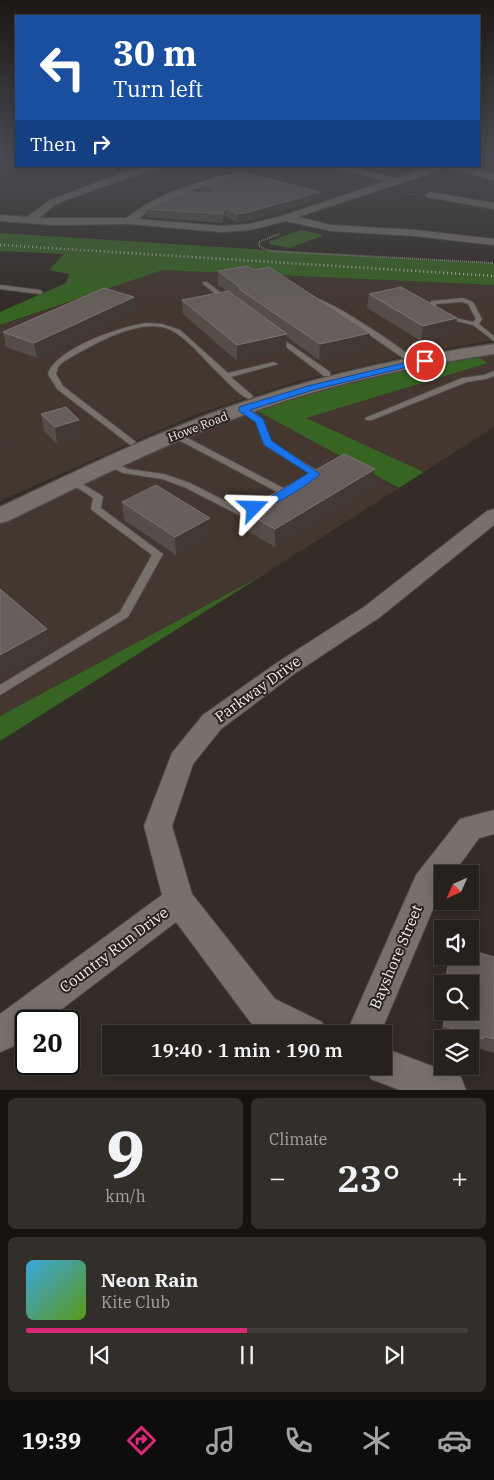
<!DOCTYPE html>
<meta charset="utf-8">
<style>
body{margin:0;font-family:"IBM Plex Serif",serif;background:#322e2a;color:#f1f3f6;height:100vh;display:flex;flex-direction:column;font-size:19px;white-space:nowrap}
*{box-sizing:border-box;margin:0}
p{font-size:16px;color:#a4a3a4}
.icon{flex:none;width:28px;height:28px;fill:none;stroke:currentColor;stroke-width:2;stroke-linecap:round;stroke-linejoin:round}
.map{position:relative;height:1090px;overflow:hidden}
.panel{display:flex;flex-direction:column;gap:8px;padding:8px;background:#151210;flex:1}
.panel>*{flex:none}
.guide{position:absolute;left:15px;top:15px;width:465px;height:152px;border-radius:0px;box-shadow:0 2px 12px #0003,0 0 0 1px #423e3b;background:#1a4fa0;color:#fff;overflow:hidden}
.needle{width:32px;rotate:225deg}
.controls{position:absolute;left:434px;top:865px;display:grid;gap:10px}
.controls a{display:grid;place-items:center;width:45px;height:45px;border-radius:0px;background:#26211d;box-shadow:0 2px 12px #0003,0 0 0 1px #423e3b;font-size:25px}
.speed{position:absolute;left:15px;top:1010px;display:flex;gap:10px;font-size:25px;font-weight:700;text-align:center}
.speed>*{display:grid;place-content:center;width:65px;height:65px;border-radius:50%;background:#26211d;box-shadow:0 2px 12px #0003,0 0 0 1px #423e3b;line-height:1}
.speed .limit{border:2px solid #111;border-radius:8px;background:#fff;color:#111}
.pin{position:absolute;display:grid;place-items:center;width:42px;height:42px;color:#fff;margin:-21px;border:2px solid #fff;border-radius:50%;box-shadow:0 1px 5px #0007}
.me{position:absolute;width:55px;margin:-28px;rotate:68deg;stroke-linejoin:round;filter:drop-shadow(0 0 4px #0008)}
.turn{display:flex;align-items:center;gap:18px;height:105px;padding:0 15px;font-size:22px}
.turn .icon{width:65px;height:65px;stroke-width:2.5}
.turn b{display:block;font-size:35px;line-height:42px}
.then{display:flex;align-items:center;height:48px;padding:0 15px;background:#0003;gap:10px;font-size:19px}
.big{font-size:38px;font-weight:600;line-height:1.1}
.panel .widget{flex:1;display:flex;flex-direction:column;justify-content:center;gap:8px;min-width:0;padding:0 18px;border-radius:8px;background:#322e2a}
.panel .dial{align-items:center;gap:0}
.dial b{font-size:65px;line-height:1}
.song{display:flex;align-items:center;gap:15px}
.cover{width:60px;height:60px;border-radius:8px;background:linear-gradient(135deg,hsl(200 70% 55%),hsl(90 70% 35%))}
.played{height:5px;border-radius:2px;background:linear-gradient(90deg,#db2777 50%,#423e3b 50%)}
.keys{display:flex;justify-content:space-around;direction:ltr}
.heat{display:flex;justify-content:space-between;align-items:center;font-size:28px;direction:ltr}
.panel .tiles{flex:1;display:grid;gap:8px;grid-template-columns:1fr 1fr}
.widget:last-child{grid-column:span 2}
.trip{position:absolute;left:102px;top:1025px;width:290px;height:50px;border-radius:0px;background:#26211d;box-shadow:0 2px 12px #0003,0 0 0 1px #423e3b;font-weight:600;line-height:50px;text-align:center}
.tab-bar{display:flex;height:80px;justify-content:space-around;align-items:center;background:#0f0d0c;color:#a4a3a4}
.tab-bar .icon{width:35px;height:35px}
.tab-bar .current{color:#db2777}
.tab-bar b{font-size:22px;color:#f1f3f6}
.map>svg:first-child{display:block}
</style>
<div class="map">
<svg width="494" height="1090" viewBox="0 0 494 1090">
<rect width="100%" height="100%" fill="#332c27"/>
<path fill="#43372f" d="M163,270L494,285V340L406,356L303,380L249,397L192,416L0,501V325Z
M494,349V427L424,472L305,418L487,363L469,352Z
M250,407L399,488L266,573L0,716V516Z"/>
<path fill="#376323" d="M301,230L321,234L322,236L290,248L269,244L270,241Z
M0,233C165,243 329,255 494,263V285L163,270L0,325V312L66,283L69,274L49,270L64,254L0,251Z
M469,352L488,363L306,418L424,472L399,488L250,407Z
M266,573L0,741V716Z"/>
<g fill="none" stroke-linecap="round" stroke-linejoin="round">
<g stroke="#4e4945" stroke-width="2">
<path id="service" d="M203,282H207L230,300V302H226L203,284Z
M0,285L40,290L43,292L40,294L0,289Z
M313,298C326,297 398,345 410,356L403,358L333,310L313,300Z
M463,298L473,302L482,319L479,324L494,336V341L473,325L452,320L430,309L431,301ZM462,302L468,304L476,319L473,322L456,318L436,308V304Z
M147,323L162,324L180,330L228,373L274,362L278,364L231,377L252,395L253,397L249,399C238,395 224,378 215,370C203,358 190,342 176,333C145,312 91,346 63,362L58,367L56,374L63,386L136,442L132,445L129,444L57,389L48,374C56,348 122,326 147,323Z
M273,335H277L330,372V376H324L273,337Z
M494,371V376L486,379L467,382L372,420H366L365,418L462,378L484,375Z
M240,407H246L263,419L271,442L318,471L319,473C316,478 311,481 305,480L303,478L309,473L264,445L256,422L240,411Z
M176,432L289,491L291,493L284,498H278L276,496L279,493L173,437L172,435Z
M111,461L128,469L164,474L190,483L241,509L257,504L262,507L260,509L240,515L237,514L184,487L162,479L123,473L108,466L107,464L108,462Z
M73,478L101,495L103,497L101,508L163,554L128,617L0,695V685L120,612L152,555L93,511L91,509L93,498L70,483L68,481Z"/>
</g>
<g stroke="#4e4945" stroke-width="2">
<path id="minor" d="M151,166H166L126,178L56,204L39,218H126L147,204L171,192L226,174L231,177L229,179C197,187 164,198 138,219L221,226L250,224L282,216L387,181L329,166H345L397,178L434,166H459L494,174V180L445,168L298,217L331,225L415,230L494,239V245L415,236L331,231L286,221L250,230L221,232L129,224L53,225L0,221V215L27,217L50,200L120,174Z
M430,192L494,203V209L427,197L425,195Z
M494,509V525L380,617L294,674L221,729L193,764L172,826L192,894L275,999L322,1022L327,1034H273L251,1023L176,922L46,1021H26V1036L12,1047L0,1052V1014L162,895L144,826L172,753L203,715L278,662L364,607L487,511Z
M494,810V834L479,838L453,874H442V888L380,1034H346L416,875L460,819Z
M384,1048L461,1077L466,1090H400L371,1079L366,1066H384Z"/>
</g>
<g stroke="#4e4945" stroke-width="3">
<path id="tertiary" d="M494,344V354C414,366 335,383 258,410C172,440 90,481 8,521L0,523V507C80,469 160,430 243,402C325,374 409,356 494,344Z"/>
</g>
<path stroke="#8b8581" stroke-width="1" stroke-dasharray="1 1" stroke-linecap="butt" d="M0,172L16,166
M403,193L416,195
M276,236L280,234"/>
<path stroke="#8b8581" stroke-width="2" stroke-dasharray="1 1" stroke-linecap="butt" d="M279,234L259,242V246L270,251L494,263"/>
<use href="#service" fill="#78706b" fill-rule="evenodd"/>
<use href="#minor" fill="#78706b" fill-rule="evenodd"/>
<use href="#tertiary" fill="#78706b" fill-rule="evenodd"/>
<path stroke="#b8b3af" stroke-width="2.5" stroke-dasharray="1 3" stroke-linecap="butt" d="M0,245L494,276"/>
</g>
<path fill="#554d49" d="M200,184L320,192L319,200L249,221L237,222L225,216L223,223L147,217L146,209L204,193L200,192Z
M218,271L368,348L319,360L287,337L286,350L237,361L183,314L182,300L227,291L218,285Z
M369,294L455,333L421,341L367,308Z
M134,297L135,311L37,358L6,347L3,332Z
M41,414L79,420L82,437L57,444L44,431Z
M375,469L373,486L275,547L244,529L243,511Z
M122,502L210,536L176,555L124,520Z
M449,956L494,957V1053L480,1049L479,1052L470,1049V1039H442V1040L440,1039L444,1017L439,1016L442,993V1011H470V984H444Z"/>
<path fill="#403934" d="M320,192L319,200L249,221L237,222V214Z
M225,208V216L223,223V214Z
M134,297L135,311L37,358L34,343Z
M457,318L455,333L421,341L423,326Z
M370,333L368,348L319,360L320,344Z
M287,334L286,350L237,361V345Z
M79,420L82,437L57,444L55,427Z
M1,434L5,451L0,453V435Z
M375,469L373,486L275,547V529Z
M210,518V536L176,555L175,537Z
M47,629L50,649L0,677V655Z"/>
<path fill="#665f5b" stroke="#7c7572" d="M242,172L320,192L249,212L237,214L225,208L223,214L146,209L186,191L215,194V188L200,184Z
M248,266L254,270L269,267L370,333L320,344L239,289H242L218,271Z
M401,287L457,318L423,326L369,294Z
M104,288L134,297L34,343L3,332Z
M228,291L287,334L237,345L182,300Z
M66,407L79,420L55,427L41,414Z
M344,454L375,469L275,529L243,511Z
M156,485L210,518L175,537L122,502Z
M0,589L47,629L0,655Z
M470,950L494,957V1039L484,1036L483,1039L444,1026L446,1011H470V984H445L450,956H470Z"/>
<linearGradient id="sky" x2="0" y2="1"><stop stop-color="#1c1815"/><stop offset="0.51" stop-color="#4a4b52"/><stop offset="1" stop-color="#4a4b52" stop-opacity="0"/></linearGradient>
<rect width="494" height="310" fill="url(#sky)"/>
<path fill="#1a73e8" stroke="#114b97" d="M425,358L428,359V362L313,390L250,410L263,419L272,441L320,474C310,484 264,514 250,510L248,508L250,506L263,502L308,473L264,445L255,422L239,411V407L308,386Z"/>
<g text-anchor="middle" stroke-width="4" stroke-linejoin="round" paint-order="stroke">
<g font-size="12" fill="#f3efec" stroke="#29221e">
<text transform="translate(198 427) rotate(-21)" y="4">Howe Road</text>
</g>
<g font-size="15" fill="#f3efec" stroke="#29221e">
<text transform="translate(258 689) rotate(-36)" y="5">Parkway Drive</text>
<text transform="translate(114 950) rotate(-37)" y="5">Country Run Drive</text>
<text transform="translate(396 957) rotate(-67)" y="5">Bayshore Street</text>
</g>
</g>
</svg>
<div class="controls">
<a><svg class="needle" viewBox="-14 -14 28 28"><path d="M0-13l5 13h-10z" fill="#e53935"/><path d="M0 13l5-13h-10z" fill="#a4a3a4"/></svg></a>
<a><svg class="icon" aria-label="sound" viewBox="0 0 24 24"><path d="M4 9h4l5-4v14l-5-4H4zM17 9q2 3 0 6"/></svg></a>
<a><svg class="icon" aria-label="search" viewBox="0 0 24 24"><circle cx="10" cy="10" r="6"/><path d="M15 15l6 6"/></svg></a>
<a><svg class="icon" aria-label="layers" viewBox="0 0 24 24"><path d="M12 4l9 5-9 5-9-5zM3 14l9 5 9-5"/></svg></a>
</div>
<div class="speed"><div class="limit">20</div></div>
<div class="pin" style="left:425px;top:361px;background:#d93025"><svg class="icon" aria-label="arrive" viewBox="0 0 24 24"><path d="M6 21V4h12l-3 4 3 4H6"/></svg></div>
<svg class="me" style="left:254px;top:508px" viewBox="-20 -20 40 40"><path d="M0-17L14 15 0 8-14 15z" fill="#1a73e8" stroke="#fff" stroke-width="4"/></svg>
<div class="trip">19:40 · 1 min · 190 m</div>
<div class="guide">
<div class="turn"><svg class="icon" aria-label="left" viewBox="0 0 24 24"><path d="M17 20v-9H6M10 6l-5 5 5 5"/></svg><div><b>30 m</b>Turn left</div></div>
<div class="then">Then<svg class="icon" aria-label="right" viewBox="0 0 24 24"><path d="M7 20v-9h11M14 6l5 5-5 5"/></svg></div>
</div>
</div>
<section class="panel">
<div class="tiles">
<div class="widget dial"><b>9</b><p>km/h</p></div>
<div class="widget"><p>Climate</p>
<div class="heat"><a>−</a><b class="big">23°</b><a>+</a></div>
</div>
<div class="widget">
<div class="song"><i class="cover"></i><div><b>Neon Rain</b><p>Kite Club</p></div></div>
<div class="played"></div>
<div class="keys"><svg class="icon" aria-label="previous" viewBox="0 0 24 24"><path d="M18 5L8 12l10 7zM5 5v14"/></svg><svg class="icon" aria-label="pause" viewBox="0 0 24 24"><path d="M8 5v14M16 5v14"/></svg><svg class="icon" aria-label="next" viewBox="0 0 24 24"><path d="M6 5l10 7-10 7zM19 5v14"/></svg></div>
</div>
</div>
</section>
<nav class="tab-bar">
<b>19:39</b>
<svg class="icon current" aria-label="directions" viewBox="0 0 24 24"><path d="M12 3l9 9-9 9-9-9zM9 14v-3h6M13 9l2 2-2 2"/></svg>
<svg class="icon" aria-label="music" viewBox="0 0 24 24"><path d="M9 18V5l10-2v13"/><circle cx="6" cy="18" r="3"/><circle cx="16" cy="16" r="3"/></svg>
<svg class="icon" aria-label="phone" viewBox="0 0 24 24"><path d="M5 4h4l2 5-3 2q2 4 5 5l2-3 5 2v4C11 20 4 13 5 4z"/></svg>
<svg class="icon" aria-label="climate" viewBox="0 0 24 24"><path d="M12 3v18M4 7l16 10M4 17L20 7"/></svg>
<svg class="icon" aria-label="car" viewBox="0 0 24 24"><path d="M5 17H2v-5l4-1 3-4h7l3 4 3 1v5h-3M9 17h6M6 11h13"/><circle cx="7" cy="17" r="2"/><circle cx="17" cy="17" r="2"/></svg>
</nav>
